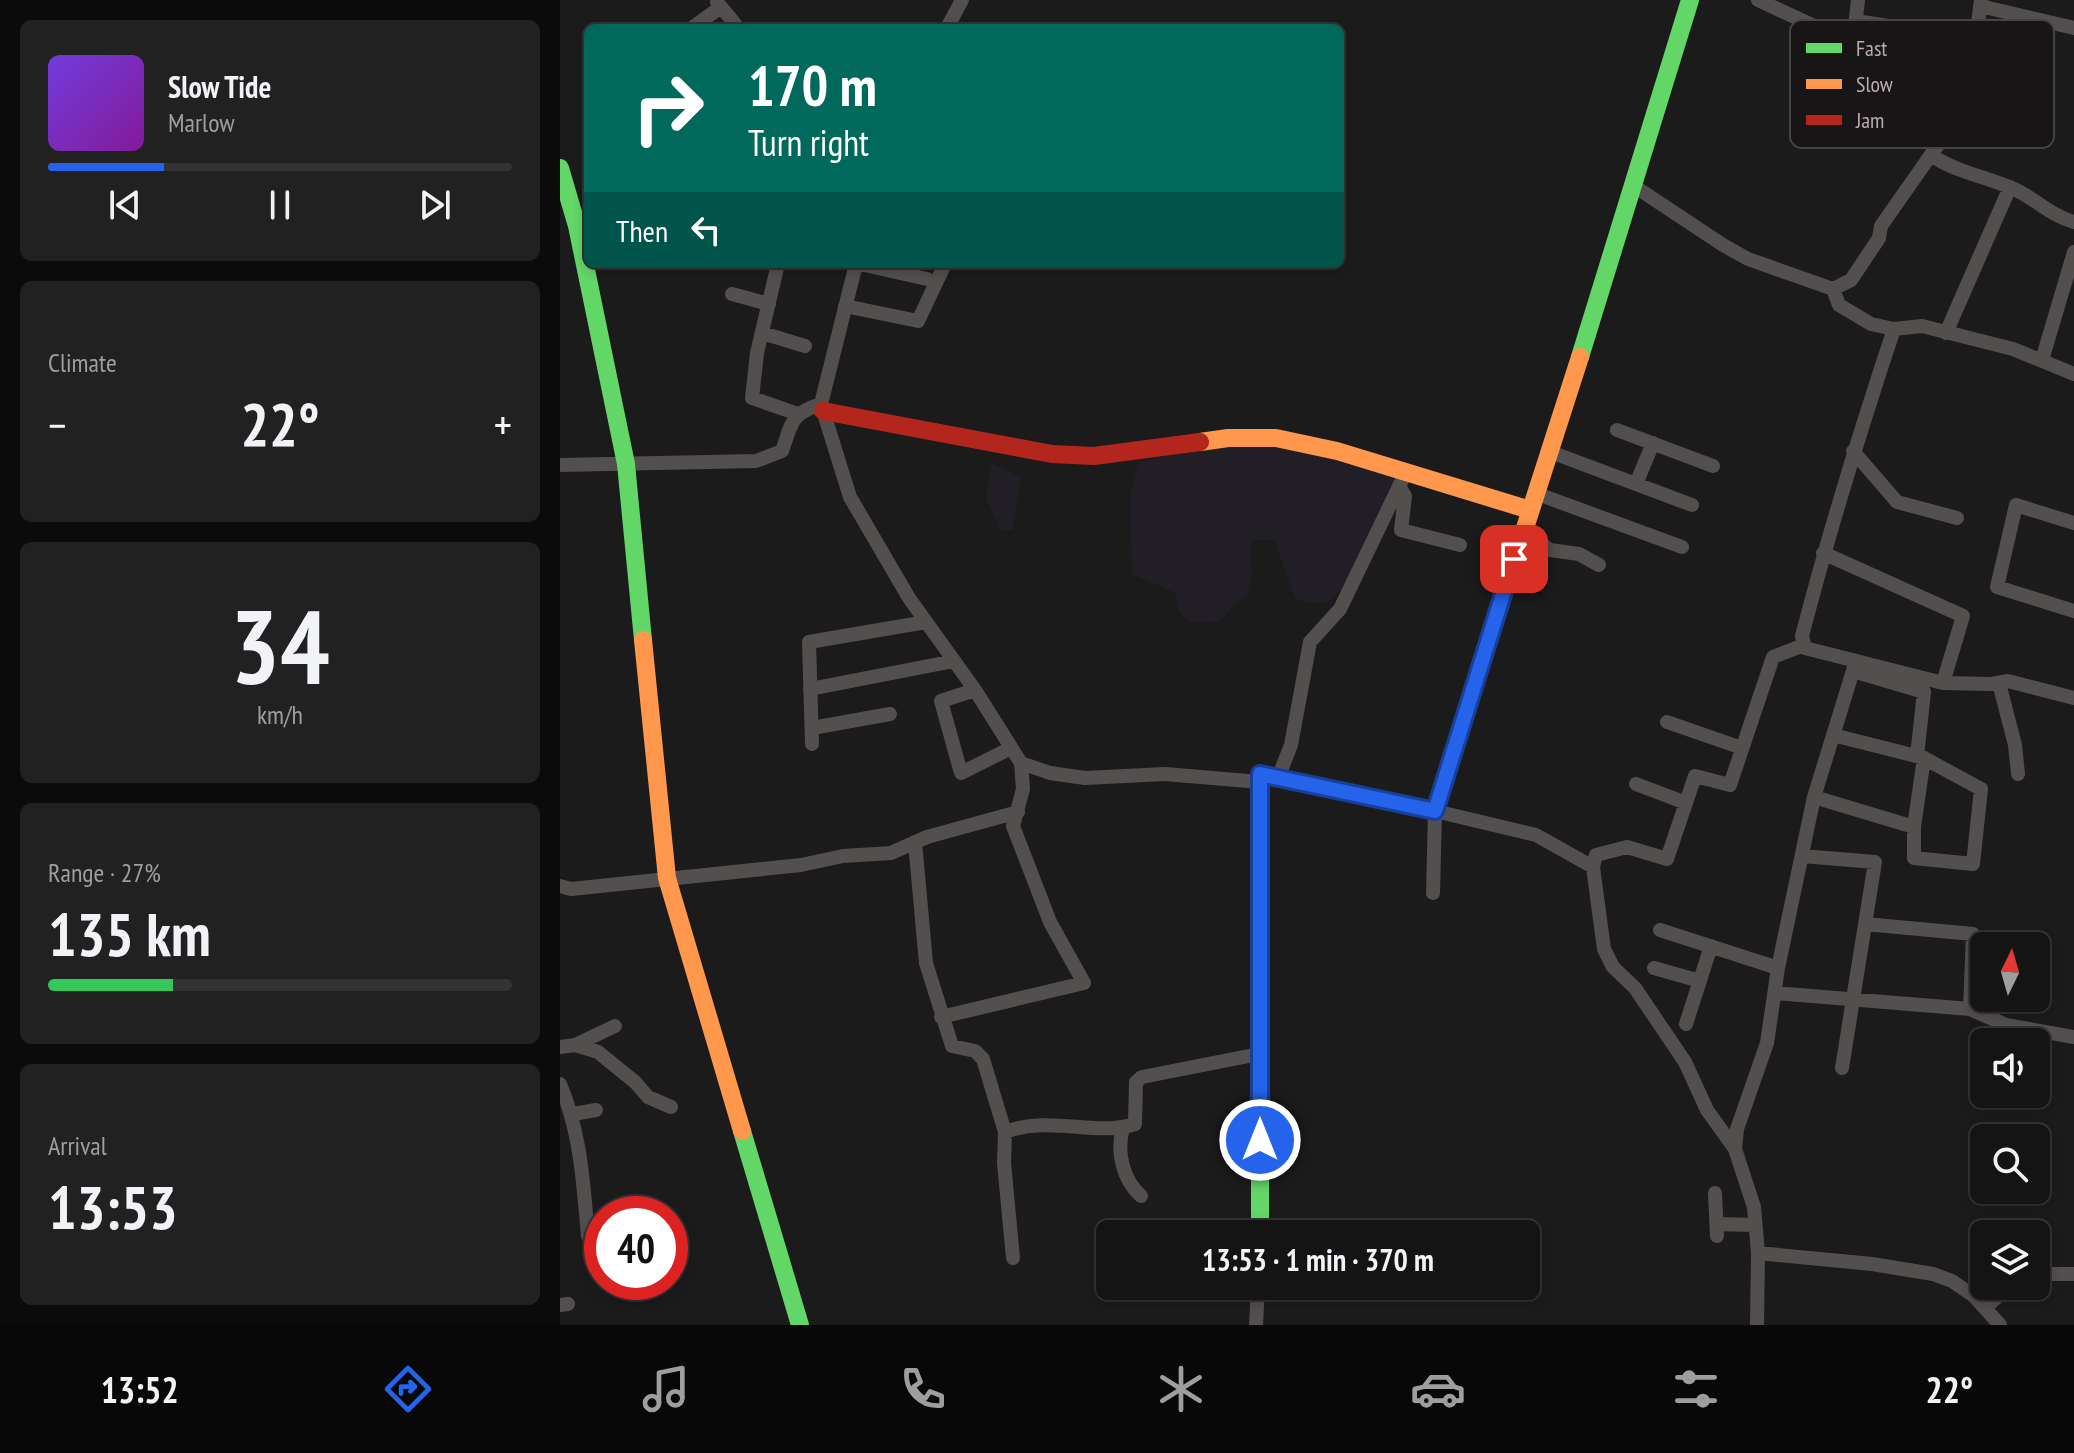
<!DOCTYPE html>
<meta charset="utf-8">
<style>
body{margin:0;font-family:"PT Sans Narrow",sans-serif;background:#212122;color:#f1f3f6;height:100vh;display:flex;flex-direction:column;font-size:30px;white-space:nowrap}
*{box-sizing:border-box;margin:0}
p{font-size:26px;color:#9d9ea0}
.icon{flex:none;width:44px;height:44px;fill:none;stroke:currentColor;stroke-width:2;stroke-linecap:round;stroke-linejoin:round}
.map{position:relative;flex:1;overflow:hidden}
.sheet{display:flex;flex-direction:column;gap:20px;padding:20px;background:#0b0b0b;width:560px}
.sheet>*{flex:none}
.top-card{position:absolute;left:24px;top:24px;width:760px;height:244px;border-radius:12px;box-shadow:0 4px 12px #0003,0 0 0 2px #333334;background:#00695c;color:#fff;overflow:hidden}
.needle{width:52px;rotate:5deg}
.buttons{position:absolute;left:1410px;top:932px;display:grid;gap:16px}
.buttons a{display:grid;place-items:center;width:80px;height:80px;border-radius:12px;background:#141414;box-shadow:0 4px 12px #0003,0 0 0 2px #333334;font-size:40px}
.speed{position:absolute;left:24px;top:1196px;display:flex;gap:16px;font-size:40px;font-weight:700;text-align:center}
.speed>*{display:grid;place-content:center;width:104px;height:104px;border-radius:50%;background:#141414;box-shadow:0 4px 12px #0003,0 0 0 2px #333334;line-height:1}
.speed .limit{border:12px solid #d22;background:#fff;color:#111}
.pin{position:absolute;display:grid;place-items:center;width:68px;height:68px;color:#fff;margin:-34px;border-radius:16px;box-shadow:0 4px 12px #0006}
.me{position:absolute;width:88px;margin:-44px;rotate:0deg;stroke-linejoin:round;filter:drop-shadow(0 0 6px #0008)}
.turn{display:flex;align-items:center;gap:28px;height:168px;padding:0 32px;font-size:36px}
.turn .icon{width:104px;height:104px;stroke-width:2.5}
.turn b{display:block;font-size:56px;line-height:68px}
.then{display:flex;align-items:center;height:76px;padding:0 32px;background:#0003;gap:16px;font-size:30px}
.big{font-size:60px;font-weight:800;line-height:1.1}
.sheet .card{flex:1;display:flex;flex-direction:column;justify-content:center;gap:12px;min-width:0;padding:0 28px;border-radius:12px;background:#212122}
.sheet .dial{align-items:center;gap:0}
.dial b{font-size:104px;line-height:1}
.song{display:flex;align-items:center;gap:24px}
.cover{width:96px;height:96px;border-radius:12px;background:linear-gradient(135deg,hsl(260 70% 55%),hsl(290 70% 35%))}
.played{height:8px;border-radius:4px;background:linear-gradient(90deg,#2563eb 25%,#333334 25%)}
.keys{display:flex;justify-content:space-around;direction:ltr}
.heat{display:flex;justify-content:space-between;align-items:center;font-size:44px;direction:ltr}
.charge{height:12px;border-radius:6px;background:linear-gradient(90deg,#34c759 27%,#333334 0)}
.trip{position:absolute;left:536px;top:1220px;width:444px;height:80px;border-radius:12px;background:#141414;box-shadow:0 4px 12px #0003,0 0 0 2px #333334;font-weight:800;line-height:80px;text-align:center}
.tabs{display:flex;height:128px;justify-content:space-around;align-items:center;background:#080808;color:#9d9ea0}
.tabs .icon{width:56px;height:56px}
.tabs .selected{color:#2563eb}
.tabs b{font-size:36px;color:#f1f3f6}
main{display:flex;flex:1;min-height:0}
.map>svg:first-child{display:block}
</style>
<main>
<section class="sheet">
<div class="card">
<div class="song"><i class="cover"></i><div><b>Slow Tide</b><p>Marlow</p></div></div>
<div class="played"></div>
<div class="keys"><svg class="icon" aria-label="previous" viewBox="0 0 24 24"><path d="M18 5L8 12l10 7zM5 5v14"/></svg><svg class="icon" aria-label="pause" viewBox="0 0 24 24"><path d="M8 5v14M16 5v14"/></svg><svg class="icon" aria-label="next" viewBox="0 0 24 24"><path d="M6 5l10 7-10 7zM19 5v14"/></svg></div>
</div>
<div class="card"><p>Climate</p>
<div class="heat"><a>−</a><b class="big">22°</b><a>+</a></div>
</div>
<div class="card dial"><b>34</b><p>km/h</p></div>
<div class="card"><p>Range · 27%</p><b class="big">135 km</b><div class="charge"></div></div>
<div class="card"><p>Arrival</p><b class="big">13:53</b></div>
</section>
<div class="map">
<svg width="1514" height="1325" viewBox="0 0 1514 1325">
<rect width="100%" height="100%" fill="#1b1b1b"/>
<path fill="#211e25" d="M670,443L720,445L837,477C824,505 794,584 771,599C760,606 746,603 735,598L714,540H691L692,578L687,597L677,602L660,621L631,623L619,612L615,593L572,574L570,495L578,462Z
M431,463L461,477L453,530H440L426,498Z"/>
<g fill="none" stroke-linecap="round" stroke-linejoin="round">
<path stroke="#544f4f" stroke-width="14" d="M1198,0L1293,44L1407,84
M157,2L175,24
M1420,6L1514,28
M1296,21L1416,40
M132,28L161,7
M387,28L402,0
M1293,44L1298,0
M1372,156C1397,172 1427,177 1454,189C1478,200 1489,215 1514,222
M1074,186L1163,245L1188,259L1273,289L1291,280L1319,238L1321,226L1396,119L1413,63L1421,0
M218,264L197,353L192,398L238,414
M300,264L367,279
M1273,289L1279,305L1311,324L1334,329L1362,326L1453,349L1514,374
M172,294L209,304
M285,306L358,321L385,264
M1334,329C1300,431 1269,532 1242,636L1245,648L1383,683L1432,684L1448,681L1514,698
M202,333L245,346
M1386,333L1450,187
M1482,360L1514,252
M261,404L290,497L349,598L415,690L461,763L490,773L525,778L605,774L700,782
M1057,430L1153,466
M988,451L1132,505
M1293,451L1337,502L1397,518
M0,465L196,461L222,451C232,423 230,414 261,404L296,264
M1076,484L1093,443
M839,486L845,496L841,530L900,545
M975,493L1122,547
M1514,523L1456,505L1437,587L1514,611
M963,531L990,550L1019,554L1039,565
M1263,553L1403,616L1383,683
M1293,671L1364,692L1357,756
M1439,683L1455,745L1458,774
M250,689L394,661
M415,690L381,701L401,773L451,748
M1107,722L1182,748
M252,728L330,714
M1273,735L1364,758
M252,744L249,642L366,622
M1364,758L1421,789L1413,864L1354,858V827Z
M718,778L731,745L750,642L780,609L846,472
M1076,784L1126,803
M1254,797L1354,827
M355,842L366,963L392,1046L415,1051L423,1059L445,1132L444,1163L453,1258
M1242,856L1315,862L1282,1068
M1033,867L1036,855L1067,847L1107,859L1135,776L1170,785L1213,657L1244,645
M0,886L11,889L241,865L283,856L331,853L367,837L458,812
M873,893L875,811L976,835L1033,867L1044,949L1053,967L1075,988L1125,1062L1147,1110L1175,1149
M1305,924L1413,934L1410,1009
M1100,930L1218,968
M1094,968L1140,981
M1216,993L1410,1009L1446,1025L1514,1037
M381,1017L524,983L490,922L453,826L463,789L461,763
M1126,1024L1151,946
M15,1045L38,1052L75,1082L88,1097L111,1107
M0,1047L15,1045L55,1026
M0,1084C21,1134 23,1182 28,1236
M13,1114L36,1110
M563,1128C556,1152 563,1180 581,1196
M445,1132C490,1115 536,1137 575,1124L576,1082L582,1077L699,1054
M1155,1193L1157,1236
M1157,1224L1195,1225
M1198,1253L1312,1264L1373,1274L1392,1281L1414,1296L1440,1325
M1476,1274H1514
M0,1305L8,1304
M1425,1308L1449,1286
M696,1325L698,1286
M1197,1325L1198,1253L1194,1207L1175,1149L1177,1129L1207,1043L1218,968L1254,797L1296,661"/>
<path stroke="#63d668" stroke-width="18" d="M0,168L17,226L66,464L83,640
M1020,357L1130,0
M182,1131L240,1325
M700,1234V774L875,811L927,646"/>
<path stroke="#ff974d" stroke-width="18" d="M640,442L668,438H716L777,451L970,510
M83,640L107,878L182,1131
M927,646L1020,357"/>
<path stroke="#b3261e" stroke-width="18" d="M263,411L492,454L534,456L640,442"/>
</g>
<g fill="none" stroke-linecap="round" stroke-linejoin="round">
<g stroke="#184099" stroke-width="20">
<path id="route" d="M700,1140V774L875,811L954,559"/>
</g>
<use href="#route" stroke="#2563eb" stroke-width="14"/>
</g>
<rect x="1230" y="20" width="264" height="128" rx="12" fill="#171515" stroke="#484243" stroke-width="2"/>
<rect x="1246" y="43" width="36" height="10" fill="#63d668"/>
<rect x="1246" y="79" width="36" height="10" fill="#ff974d"/>
<rect x="1246" y="115" width="36" height="10" fill="#b3261e"/>
<g font-size="22" fill="#bbacad">
<text x="1296" y="56">Fast</text>
<text x="1296" y="92">Slow</text>
<text x="1296" y="128">Jam</text>
</g>
</svg>
<div class="buttons">
<a><svg class="needle" viewBox="-14 -14 28 28"><path d="M0-13l5 13h-10z" fill="#e53935"/><path d="M0 13l5-13h-10z" fill="#9d9ea0"/></svg></a>
<a><svg class="icon" aria-label="sound" viewBox="0 0 24 24"><path d="M4 9h4l5-4v14l-5-4H4zM17 9q2 3 0 6"/></svg></a>
<a><svg class="icon" aria-label="search" viewBox="0 0 24 24"><circle cx="10" cy="10" r="6"/><path d="M15 15l6 6"/></svg></a>
<a><svg class="icon" aria-label="layers" viewBox="0 0 24 24"><path d="M12 4l9 5-9 5-9-5zM3 14l9 5 9-5"/></svg></a>
</div>
<div class="speed"><div class="limit">40</div></div>
<div class="pin" style="left:954px;top:559px;background:#d93025"><svg class="icon" aria-label="arrive" viewBox="0 0 24 24"><path d="M6 21V4h12l-3 4 3 4H6"/></svg></div>
<svg class="me" style="left:700px;top:1140px" viewBox="-20 -20 40 40"><circle r="17" fill="#2563eb" stroke="#fff" stroke-width="3"/><path d="M0-11L8 9 0 5-8 9z" fill="#fff"/></svg>
<div class="trip">13:53 · 1 min · 370 m</div>
<div class="top-card">
<div class="turn"><svg class="icon" aria-label="right" viewBox="0 0 24 24"><path d="M7 20v-9h11M14 6l5 5-5 5"/></svg><div><b>170 m</b>Turn right</div></div>
<div class="then">Then<svg class="icon" aria-label="left" viewBox="0 0 24 24"><path d="M17 20v-9H6M10 6l-5 5 5 5"/></svg></div>
</div>
</div>
</main>
<nav class="tabs">
<b>13:52</b>
<svg class="icon selected" aria-label="directions" viewBox="0 0 24 24"><path d="M12 3l9 9-9 9-9-9zM9 14v-3h6M13 9l2 2-2 2"/></svg>
<svg class="icon" aria-label="music" viewBox="0 0 24 24"><path d="M9 18V5l10-2v13"/><circle cx="6" cy="18" r="3"/><circle cx="16" cy="16" r="3"/></svg>
<svg class="icon" aria-label="phone" viewBox="0 0 24 24"><path d="M5 4h4l2 5-3 2q2 4 5 5l2-3 5 2v4C11 20 4 13 5 4z"/></svg>
<svg class="icon" aria-label="climate" viewBox="0 0 24 24"><path d="M12 3v18M4 7l16 10M4 17L20 7"/></svg>
<svg class="icon" aria-label="car" viewBox="0 0 24 24"><path d="M5 17H2v-5l4-1 3-4h7l3 4 3 1v5h-3M9 17h6M6 11h13"/><circle cx="7" cy="17" r="2"/><circle cx="17" cy="17" r="2"/></svg>
<svg class="icon" aria-label="filters" viewBox="0 0 24 24"><path d="M4 7h16M4 17h16"/><circle cx="9" cy="7" r="2"/><circle cx="15" cy="17" r="2"/></svg>
<b>22°</b>
</nav>
